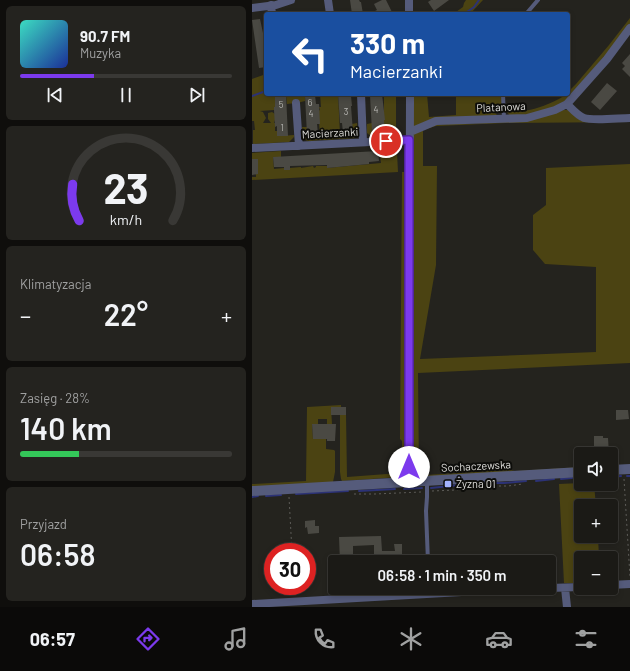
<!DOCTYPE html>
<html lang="pl">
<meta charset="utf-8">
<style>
body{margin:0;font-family:Barlow,sans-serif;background:#24231f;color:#f1f3f6;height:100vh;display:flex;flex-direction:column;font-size:15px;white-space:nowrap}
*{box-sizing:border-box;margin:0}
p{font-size:13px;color:#a0a1a1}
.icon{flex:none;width:22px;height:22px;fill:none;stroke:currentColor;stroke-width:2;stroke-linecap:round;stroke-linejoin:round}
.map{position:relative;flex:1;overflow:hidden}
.side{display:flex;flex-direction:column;gap:6px;padding:6px;background:#0f0e0c;width:252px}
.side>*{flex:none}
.guide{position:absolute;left:12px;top:12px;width:306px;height:84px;border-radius:4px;box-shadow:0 2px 6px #0003,0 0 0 1px #393835;background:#1a4fa0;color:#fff;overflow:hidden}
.controls{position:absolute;left:322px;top:447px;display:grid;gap:8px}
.controls a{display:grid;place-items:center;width:44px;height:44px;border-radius:4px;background:#1b1a16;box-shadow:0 2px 6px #0003,0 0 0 1px #393835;font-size:20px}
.speed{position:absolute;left:12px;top:543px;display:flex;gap:8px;font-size:20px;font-weight:700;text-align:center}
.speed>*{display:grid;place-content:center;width:52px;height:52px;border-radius:50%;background:#1b1a16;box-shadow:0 2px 6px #0003,0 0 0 1px #393835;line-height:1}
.speed .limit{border:6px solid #d22;background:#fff;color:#111}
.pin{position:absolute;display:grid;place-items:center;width:34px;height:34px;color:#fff;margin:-17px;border:2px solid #fff;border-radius:50%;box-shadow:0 1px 4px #0007}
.me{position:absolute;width:44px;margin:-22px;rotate:0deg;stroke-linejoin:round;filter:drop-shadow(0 0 3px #0008)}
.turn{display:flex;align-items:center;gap:14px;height:84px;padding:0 20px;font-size:18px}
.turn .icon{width:52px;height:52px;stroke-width:2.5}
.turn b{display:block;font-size:28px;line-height:34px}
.big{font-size:30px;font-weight:600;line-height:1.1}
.side .widget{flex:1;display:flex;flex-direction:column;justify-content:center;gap:6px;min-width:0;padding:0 14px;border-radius:6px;background:#24231f}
.side .dial{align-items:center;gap:0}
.dial svg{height:104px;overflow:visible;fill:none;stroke:#393835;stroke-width:7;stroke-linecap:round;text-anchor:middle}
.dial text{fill:#f1f3f6;stroke:none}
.song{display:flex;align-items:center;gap:12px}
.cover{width:48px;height:48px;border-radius:6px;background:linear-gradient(135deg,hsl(170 70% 55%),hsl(230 70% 35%))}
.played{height:4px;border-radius:2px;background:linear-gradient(90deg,#7c3aed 35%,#393835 35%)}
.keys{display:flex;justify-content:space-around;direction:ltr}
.heat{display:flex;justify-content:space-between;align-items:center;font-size:22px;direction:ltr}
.charge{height:6px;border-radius:3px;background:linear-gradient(90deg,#34c759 28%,#393835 0)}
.trip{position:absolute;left:76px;top:555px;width:228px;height:40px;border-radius:4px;background:#1b1a16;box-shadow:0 2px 6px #0003,0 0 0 1px #393835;font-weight:600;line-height:40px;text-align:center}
.tab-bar{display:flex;height:64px;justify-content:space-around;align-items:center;background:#0b0a09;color:#a0a1a1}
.tab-bar .icon{width:28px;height:28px}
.tab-bar .on{color:#7c3aed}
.tab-bar b{font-size:18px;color:#f1f3f6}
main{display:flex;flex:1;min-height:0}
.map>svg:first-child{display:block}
</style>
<main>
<section class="side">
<div class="widget">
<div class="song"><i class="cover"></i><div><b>90.7 FM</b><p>Muzyka</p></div></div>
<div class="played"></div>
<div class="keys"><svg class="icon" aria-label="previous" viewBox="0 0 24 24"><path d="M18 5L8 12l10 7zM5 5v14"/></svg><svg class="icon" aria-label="pause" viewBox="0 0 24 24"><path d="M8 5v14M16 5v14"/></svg><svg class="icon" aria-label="next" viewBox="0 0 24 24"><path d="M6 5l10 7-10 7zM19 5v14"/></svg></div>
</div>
<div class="widget dial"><svg viewBox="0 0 100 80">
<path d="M14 69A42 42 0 1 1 86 69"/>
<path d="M14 69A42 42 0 0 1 9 41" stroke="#7c3aed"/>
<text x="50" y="56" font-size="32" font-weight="700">23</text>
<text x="50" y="72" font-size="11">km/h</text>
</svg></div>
<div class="widget"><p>Klimatyzacja</p>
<div class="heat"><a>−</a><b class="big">22°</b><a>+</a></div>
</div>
<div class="widget"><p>Zasięg · 28%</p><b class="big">140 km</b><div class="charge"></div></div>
<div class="widget"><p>Przyjazd</p><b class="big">06:58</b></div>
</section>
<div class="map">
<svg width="378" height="607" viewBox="0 0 378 607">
<rect width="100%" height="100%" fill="#24231e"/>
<path fill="#4b4312" d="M214,0H231L218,14H201L211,7L212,3Z
M378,18V26L370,36L313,101L301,108L275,116L257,115L255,111C267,116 305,103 314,94H316V92L324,84L357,45Z
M14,74V94H53V101L45,103H44L35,104L34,95L23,96V107H22V110L8,111L11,112L14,118L11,123H19L16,119V113L20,112L23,114V120L22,123H23V131H25L26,136L42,135V137L37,142L1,144V130H3L2,121H0V79Z
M68,94H86L88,134H97V132H101L100,124L105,123L106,134L102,138L55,141L51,136L50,127H55L60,136L68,135L66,111L68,110L67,107H69Z
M132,94H144V133L137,137L121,138L115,133V124L120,123V132H132Z
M161,94H175L177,117L204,115V94H250V107L248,111H246L243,113L245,115L161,127Z
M312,110H316L329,121H378V122L254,123L184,126L171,130V166H185L184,265L168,359L344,352V267L293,264L281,250V215L294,205V168L378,164V363L166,373L167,473L173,475L258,470L263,471L329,467V469L209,476V475L166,478L162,474L161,472L160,376L161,366H159V140C161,134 163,131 169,129C182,123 198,124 211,124C233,123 255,122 276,120C289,118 299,111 312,110Z
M137,145L145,152L146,172L0,180V177H4V174H6V159H0V153L29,151V157H21L22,169L32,168V170H38V168L49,167V168L61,166L62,168L64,167V166H75V168L129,163L128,156H126V151L120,152L119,146Z
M150,172H153L154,473L152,477H150V441L148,439Z
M89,405V407H79L80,424H75V419H66V424H60L61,439H69L74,434V449L82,450L83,451V472L81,482L0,488V484L54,481L55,407Z
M88,415H94L95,477L148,473V477L90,481L89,479L88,472Z
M329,483V484H342L344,506H329V536H346L347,558H329V583H312L307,484Z"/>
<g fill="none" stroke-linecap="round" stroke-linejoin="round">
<path stroke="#2c3276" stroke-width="2" d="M212,14L222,7L227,0
M0,96L14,91
M375,476H378
M359,477L369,476
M309,479L320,478
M284,481L302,479
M226,483H252L274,481
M179,488L217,484
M152,489L170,488
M107,491L143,489
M44,494L96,491
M14,496L29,495
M0,497L6,496"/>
</g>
<path fill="#4a4943" d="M98,0H107L108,2H109L111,14H100Z
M130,0H134L141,14H117L125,10L122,4Z
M179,0H197L182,11L176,2Z
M8,19L14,47V67L7,68L0,20Z
M378,54V77L370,69L373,66L370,63Z
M355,83L365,91L348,110L339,102Z
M86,94H94V96H99L100,106H99L101,132L91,133L90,123H88Z
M123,94H130L133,120H132L133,132H120L118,95H123Z
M34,95L36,136H25V126L23,127L22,110V107H23V96Z
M63,95L64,104H67L68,124H65L66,134L55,135L53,96Z
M126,151L127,161L117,162V164L75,168V165L38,166V170H32V167H22L21,157Z
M0,159H6V174L0,175Z
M79,407H94V415H79Z
M364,410H376L377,419L364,420Z
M60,424H84L83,441H75V439H61Z
M342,436H351V438H356L357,454H342Z
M63,520V526H67V533L56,534L55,527L53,528V521Z
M129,536L130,551H143L142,544H150V556H136V562H127L126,559H122V545L101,546V562H88L87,537Z"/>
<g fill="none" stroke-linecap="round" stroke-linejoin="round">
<path stroke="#5d5c58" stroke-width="1" stroke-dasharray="2 3" stroke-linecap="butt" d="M372,479L378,577
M242,486H256L271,484
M180,491L204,490L219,487
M102,494H123L169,492
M37,497L40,552
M42,586V593"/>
<path stroke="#555b7b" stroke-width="4" d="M274,14L286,0
M251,94L252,119
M175,481V497L174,511L176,562"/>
<path stroke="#555b7b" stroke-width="8" d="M76,0L78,14
M157,0V14
M19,5L20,14
M0,8L24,5L39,0
M109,94L111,142
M44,103L47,146
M315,104C320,109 326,116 332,118C341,121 368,118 378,118
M158,132L184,121L275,118L303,110L315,104L355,59L378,28
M0,148L157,140
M157,482L158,94
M359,585L378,584
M297,588L329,587
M313,588L315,607
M0,604L280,588"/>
<path stroke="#555b7b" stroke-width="10" d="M359,470L378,469
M0,491L329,472"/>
</g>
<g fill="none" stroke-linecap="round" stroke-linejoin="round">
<g stroke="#51269a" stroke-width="10">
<path id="route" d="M134,141L157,140V467"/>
</g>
<use href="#route" stroke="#7c3aed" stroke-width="7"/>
</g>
<rect fill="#a3b2fd" stroke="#0d0d0a" stroke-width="1.5" x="192" y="480" width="8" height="8" rx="2"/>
<g text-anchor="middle" stroke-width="4" stroke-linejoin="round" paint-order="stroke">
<g font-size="9" fill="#bab9b5">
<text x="58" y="106">6</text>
<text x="29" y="108">5</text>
<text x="124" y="113">4</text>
<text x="94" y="115">3</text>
<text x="59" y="117">4</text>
<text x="30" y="131">1</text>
</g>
<g font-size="11" fill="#dfdedb" stroke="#0d0d0a">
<text transform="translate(249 107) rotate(-3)" y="4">Platanowa</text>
<text transform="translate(78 133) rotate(-3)" y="4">Macierzanki</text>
<text transform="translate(224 466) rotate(-3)" y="4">Sochaczewska</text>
</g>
<g font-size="11" fill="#dfdedb" stroke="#0d0d0a" text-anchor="start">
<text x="204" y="488">Żyzna 01</text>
</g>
</g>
</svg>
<div class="controls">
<a><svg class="icon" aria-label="sound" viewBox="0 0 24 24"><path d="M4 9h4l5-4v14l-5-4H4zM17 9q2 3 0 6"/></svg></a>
<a>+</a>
<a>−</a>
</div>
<div class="speed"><div class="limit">30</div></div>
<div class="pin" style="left:134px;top:141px;background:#d93025"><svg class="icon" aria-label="arrive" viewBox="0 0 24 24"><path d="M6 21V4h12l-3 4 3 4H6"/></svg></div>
<svg class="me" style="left:157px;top:467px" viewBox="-20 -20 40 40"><circle r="19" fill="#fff"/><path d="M0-13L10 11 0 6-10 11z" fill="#7c3aed"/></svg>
<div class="trip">06:58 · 1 min · 350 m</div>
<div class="guide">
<div class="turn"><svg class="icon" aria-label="left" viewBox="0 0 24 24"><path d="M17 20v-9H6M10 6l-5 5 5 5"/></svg><div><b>330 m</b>Macierzanki</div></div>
</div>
</div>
</main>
<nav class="tab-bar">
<b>06:57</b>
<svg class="icon on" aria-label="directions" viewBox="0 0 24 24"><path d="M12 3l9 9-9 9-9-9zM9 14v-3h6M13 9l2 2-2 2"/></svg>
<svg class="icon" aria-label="music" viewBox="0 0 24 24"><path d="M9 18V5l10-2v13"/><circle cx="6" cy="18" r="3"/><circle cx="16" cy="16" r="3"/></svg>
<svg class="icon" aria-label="phone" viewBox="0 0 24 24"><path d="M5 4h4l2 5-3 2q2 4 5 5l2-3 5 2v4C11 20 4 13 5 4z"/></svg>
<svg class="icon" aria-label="climate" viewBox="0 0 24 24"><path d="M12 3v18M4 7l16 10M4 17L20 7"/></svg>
<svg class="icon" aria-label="car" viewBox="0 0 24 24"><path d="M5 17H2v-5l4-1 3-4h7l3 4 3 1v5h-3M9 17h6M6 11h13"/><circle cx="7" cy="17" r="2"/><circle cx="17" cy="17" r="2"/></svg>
<svg class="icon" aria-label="filters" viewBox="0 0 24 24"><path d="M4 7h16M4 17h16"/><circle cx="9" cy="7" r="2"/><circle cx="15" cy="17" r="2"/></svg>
</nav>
